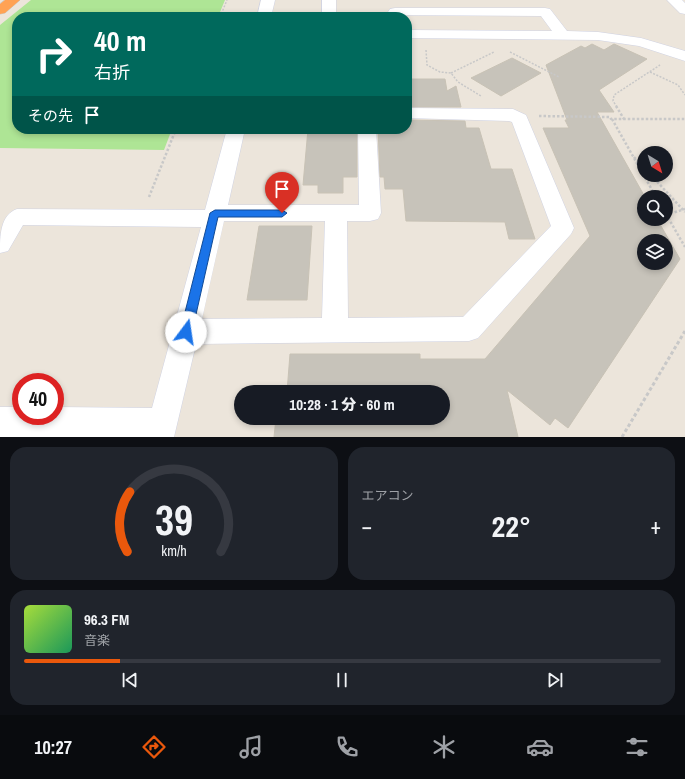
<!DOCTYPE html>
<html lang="ja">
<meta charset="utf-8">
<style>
body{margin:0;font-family:"Archivo Narrow","Noto Sans JP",sans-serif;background:#20242c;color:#f1f3f6;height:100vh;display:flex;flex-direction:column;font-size:15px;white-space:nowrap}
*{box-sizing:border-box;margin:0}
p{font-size:13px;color:#9ea1a6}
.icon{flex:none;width:22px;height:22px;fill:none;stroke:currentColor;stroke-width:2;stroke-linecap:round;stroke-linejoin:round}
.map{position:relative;height:437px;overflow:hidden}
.drawer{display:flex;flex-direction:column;gap:10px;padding:10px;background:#0d0f14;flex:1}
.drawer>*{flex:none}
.guide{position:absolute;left:12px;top:12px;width:400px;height:122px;border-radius:16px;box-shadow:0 2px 6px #0003;background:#00695c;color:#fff;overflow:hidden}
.needle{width:26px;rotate:142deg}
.fabs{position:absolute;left:637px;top:146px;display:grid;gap:8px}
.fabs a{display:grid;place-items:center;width:36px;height:36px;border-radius:50%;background:#171b24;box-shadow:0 2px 6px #0003;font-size:20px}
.speed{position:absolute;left:12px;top:373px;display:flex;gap:8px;font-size:20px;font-weight:700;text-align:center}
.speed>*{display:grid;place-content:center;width:52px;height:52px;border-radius:50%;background:#171b24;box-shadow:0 2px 6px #0003;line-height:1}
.speed .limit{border:6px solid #d22;background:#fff;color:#111}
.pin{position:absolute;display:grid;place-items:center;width:34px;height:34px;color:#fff;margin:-41px -17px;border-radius:50% 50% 50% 0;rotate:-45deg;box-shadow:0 0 4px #0007}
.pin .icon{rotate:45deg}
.me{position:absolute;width:44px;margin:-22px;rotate:14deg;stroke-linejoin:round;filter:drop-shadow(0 0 3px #0008)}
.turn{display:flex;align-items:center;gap:14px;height:84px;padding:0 16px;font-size:18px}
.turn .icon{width:52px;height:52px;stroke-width:2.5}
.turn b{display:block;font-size:28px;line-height:34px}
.then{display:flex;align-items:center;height:38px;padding:0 16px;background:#0003;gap:8px;font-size:15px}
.big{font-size:30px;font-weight:800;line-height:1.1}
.drawer .tile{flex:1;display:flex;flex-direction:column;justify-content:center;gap:6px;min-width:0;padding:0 14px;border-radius:16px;background:#20242c}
.drawer .dial{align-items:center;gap:0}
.dial svg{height:104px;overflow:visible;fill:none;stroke:#363941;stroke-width:7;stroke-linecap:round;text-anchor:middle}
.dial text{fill:#f1f3f6;stroke:none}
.song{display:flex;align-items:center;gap:12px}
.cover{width:48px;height:48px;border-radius:6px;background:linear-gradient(135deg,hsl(80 70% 55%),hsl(150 70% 35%))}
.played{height:4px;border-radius:2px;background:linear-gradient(90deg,#ea580c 15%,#363941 15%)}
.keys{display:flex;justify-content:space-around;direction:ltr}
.heat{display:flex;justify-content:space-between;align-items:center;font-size:22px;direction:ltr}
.drawer .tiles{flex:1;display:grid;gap:10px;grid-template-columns:1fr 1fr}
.tile:last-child{grid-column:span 2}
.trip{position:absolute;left:234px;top:385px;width:216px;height:40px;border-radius:20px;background:#171b24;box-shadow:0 2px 6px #0003;font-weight:800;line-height:40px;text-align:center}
.menu{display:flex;height:64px;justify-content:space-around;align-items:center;background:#090b0e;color:#9ea1a6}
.menu .icon{width:28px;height:28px}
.menu .current{color:#ea580c}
.menu b{font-size:18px;color:#f1f3f6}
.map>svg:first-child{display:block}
</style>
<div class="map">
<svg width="685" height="437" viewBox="0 0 685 437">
<rect width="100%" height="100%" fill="#ece5db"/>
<path fill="#aee595" d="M31,0H225L218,17H17V129H172L164,150L0,148V25Z"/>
<path fill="#c7c3ba" stroke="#c8c2b5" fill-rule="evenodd" d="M592,44L604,50L614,44L647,59L599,90L614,112H597L645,197L644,219H657L680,259L568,428L555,418L550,425L507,390L518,437H274L276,418H443V392H287L290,354H420V359H485L590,236L543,128H569L565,120H567L546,65L581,46L585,48ZM644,241H666V263H644Z
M512,58L541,73L501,96L471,78Z
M407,79H445L447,91L456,86L461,107H407Z
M407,120L465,121L466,128H479L491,169H512L535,239H509L505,222L406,221L403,189H385L384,177H380L378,129H407Z
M308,129H357V177H343V193H318V185H303Z
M259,226H312L307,300H247Z"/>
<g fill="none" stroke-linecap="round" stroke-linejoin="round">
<g stroke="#d0d3e3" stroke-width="1">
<path id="minor" d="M261,0H275L271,17H257Z
M322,0H336V17H322Z
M667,0H682L685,3V14L680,13Z
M395,8H545L550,9L567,31L598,32L641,38L685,51V61L639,46L598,40L407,38V30L552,31L541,16L390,15L388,12L390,9Z
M407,108L513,109L526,115L574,228L571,234L478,338L469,341L196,344L174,437H0V407H21V416H55V407L152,408L201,227L23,225L8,251L0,253C0,236 0,215 17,209L205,210L227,129H245L228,205H359L358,129H376L381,213L378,219L370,221H347L348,318L463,317L551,226L512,122L509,121L407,118ZM224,221H325L322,318L202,319Z"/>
</g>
<g stroke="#c8c8c8" stroke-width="1">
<path id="highway" d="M5,0H20L5,13L0,14V4Z"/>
</g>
<path stroke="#c8c8c8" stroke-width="1.5" stroke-dasharray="2 1.5" stroke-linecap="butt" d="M220,17L227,0
M426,50L427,65L440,72L451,73L458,82L481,96
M510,52L559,77
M650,72L678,85L685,95
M451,73L494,52
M617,107L613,101L614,95L660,65"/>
<path stroke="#c8c8c8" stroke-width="2.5" stroke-dasharray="2.5 2" stroke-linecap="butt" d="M616,106L624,119
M539,116L610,117L611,119H685
M612,119L656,197
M634,157L644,168
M651,175L685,212
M149,197L176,129
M666,214L685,247
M666,215L685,209"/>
<path stroke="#c8c8c8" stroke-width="3" stroke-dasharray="3.5 2.5" stroke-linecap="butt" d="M622,437L685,331"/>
<use href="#minor" fill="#fff" fill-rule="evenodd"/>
<use href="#highway" fill="#ffa254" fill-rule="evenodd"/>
</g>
<path fill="#1a73e8" stroke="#114b97" d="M215,210H282L287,213L282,217H218L192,332L190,336L186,338L182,336L180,332L210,213Z"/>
</svg>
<div class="fabs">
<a><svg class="needle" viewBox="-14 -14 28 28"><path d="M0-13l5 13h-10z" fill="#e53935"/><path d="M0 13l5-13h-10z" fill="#9ea1a6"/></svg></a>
<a><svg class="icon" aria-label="search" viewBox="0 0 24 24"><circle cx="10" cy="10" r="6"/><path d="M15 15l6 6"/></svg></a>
<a><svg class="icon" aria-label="layers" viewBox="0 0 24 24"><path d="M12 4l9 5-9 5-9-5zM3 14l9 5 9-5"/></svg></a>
</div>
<div class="speed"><div class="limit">40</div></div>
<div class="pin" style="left:282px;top:213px;background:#d93025"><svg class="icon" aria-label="arrive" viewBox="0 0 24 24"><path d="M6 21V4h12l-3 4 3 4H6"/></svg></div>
<svg class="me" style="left:186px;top:332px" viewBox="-20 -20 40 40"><circle r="19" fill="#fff"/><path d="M0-13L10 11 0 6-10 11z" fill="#1a73e8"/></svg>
<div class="trip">10:28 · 1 分 · 60 m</div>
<div class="guide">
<div class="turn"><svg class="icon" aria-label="right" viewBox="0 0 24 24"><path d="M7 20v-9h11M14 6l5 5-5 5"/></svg><div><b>40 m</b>右折</div></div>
<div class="then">その先<svg class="icon" aria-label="arrive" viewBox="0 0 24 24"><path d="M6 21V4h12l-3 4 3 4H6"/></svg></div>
</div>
</div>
<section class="drawer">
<div class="tiles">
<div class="tile dial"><svg viewBox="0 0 100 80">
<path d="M14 69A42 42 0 1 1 86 69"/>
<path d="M14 69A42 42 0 0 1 16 23" stroke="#ea580c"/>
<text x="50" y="56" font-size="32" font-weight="700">39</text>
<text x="50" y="72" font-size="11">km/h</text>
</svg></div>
<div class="tile"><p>エアコン</p>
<div class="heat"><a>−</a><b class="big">22°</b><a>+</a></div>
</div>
<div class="tile">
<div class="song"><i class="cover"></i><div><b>96.3 FM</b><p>音楽</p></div></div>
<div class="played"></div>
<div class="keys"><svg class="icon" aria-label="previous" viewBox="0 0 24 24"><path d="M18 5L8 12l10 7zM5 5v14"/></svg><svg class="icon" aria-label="pause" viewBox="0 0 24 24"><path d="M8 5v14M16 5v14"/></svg><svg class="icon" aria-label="next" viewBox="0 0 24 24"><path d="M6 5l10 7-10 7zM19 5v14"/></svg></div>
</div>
</div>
</section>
<nav class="menu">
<b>10:27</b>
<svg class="icon current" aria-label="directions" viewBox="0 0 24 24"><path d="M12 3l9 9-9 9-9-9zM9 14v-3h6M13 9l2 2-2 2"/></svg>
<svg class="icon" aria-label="music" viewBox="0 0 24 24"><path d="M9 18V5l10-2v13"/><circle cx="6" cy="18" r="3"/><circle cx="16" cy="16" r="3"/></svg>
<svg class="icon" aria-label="phone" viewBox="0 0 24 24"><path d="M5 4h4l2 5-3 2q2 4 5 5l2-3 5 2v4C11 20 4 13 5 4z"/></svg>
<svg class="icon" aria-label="climate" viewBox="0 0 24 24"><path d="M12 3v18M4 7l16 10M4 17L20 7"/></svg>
<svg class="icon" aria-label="car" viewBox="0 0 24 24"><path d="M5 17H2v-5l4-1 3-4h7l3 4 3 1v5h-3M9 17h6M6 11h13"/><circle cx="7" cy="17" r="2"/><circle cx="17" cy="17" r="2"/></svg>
<svg class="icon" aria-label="filters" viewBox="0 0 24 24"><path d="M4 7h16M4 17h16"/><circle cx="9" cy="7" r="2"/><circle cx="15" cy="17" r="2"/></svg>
</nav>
